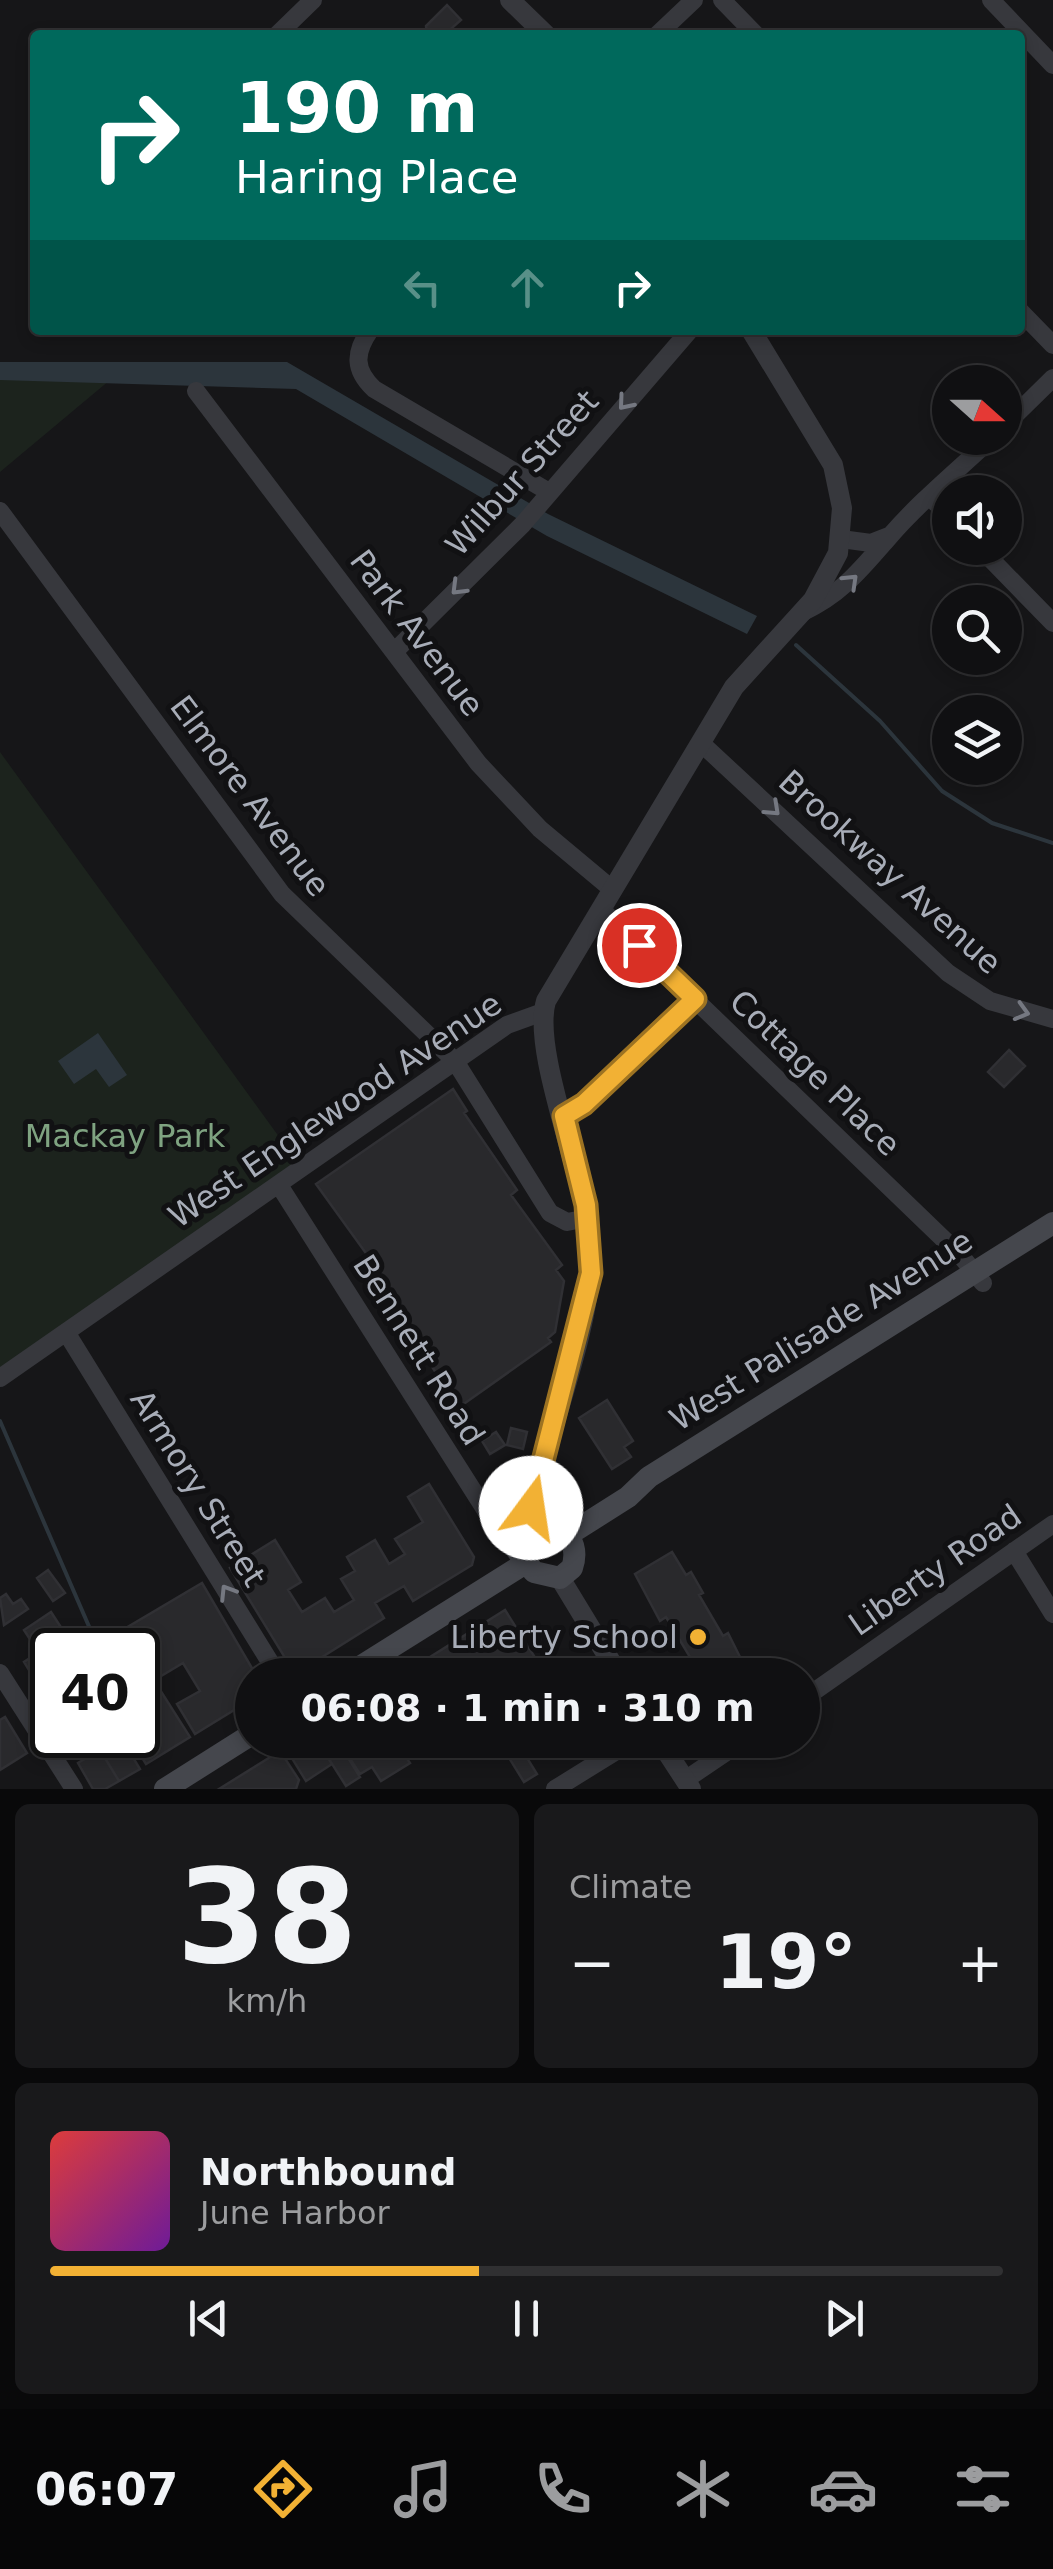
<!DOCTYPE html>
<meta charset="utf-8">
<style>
body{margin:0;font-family:"DejaVu Sans",sans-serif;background:#19191b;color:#f1f3f6;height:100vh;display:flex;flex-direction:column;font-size:38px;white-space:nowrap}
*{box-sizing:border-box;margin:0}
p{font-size:32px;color:#9c9d9f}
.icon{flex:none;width:55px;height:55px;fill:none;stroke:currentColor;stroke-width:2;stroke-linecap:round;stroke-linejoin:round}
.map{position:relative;height:1789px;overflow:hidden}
.side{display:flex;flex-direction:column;gap:15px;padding:15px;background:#09090a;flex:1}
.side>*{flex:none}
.banner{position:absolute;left:30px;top:30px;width:995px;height:305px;border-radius:10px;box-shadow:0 5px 15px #0003,0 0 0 2px #303032;background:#00695c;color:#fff;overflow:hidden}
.needle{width:65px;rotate:111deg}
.buttons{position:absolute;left:932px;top:365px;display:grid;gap:20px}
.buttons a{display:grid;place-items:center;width:90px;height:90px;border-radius:50%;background:#101012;box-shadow:0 5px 15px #0003,0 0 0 2px #303032;font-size:50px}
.speed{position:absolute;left:30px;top:1628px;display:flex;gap:20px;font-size:50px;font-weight:700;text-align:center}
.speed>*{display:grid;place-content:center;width:130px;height:130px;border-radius:50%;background:#101012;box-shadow:0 5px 15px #0003,0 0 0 2px #303032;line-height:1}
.speed .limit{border:5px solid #111;border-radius:15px;background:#fff;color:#111}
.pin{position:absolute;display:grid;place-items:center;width:85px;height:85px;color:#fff;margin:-42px;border:5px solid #fff;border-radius:50%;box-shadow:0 2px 10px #0007}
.me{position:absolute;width:110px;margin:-55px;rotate:14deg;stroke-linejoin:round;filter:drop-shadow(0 0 8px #0008)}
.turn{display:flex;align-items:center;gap:35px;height:210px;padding:0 40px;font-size:45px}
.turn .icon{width:130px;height:130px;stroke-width:2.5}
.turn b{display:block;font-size:70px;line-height:85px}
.lanes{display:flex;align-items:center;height:95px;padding:0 40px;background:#0003;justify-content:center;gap:50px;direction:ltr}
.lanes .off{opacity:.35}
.big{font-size:75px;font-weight:700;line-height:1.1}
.side .tile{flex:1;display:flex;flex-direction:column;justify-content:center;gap:15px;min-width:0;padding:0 35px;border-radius:15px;background:#19191b}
.side .dial{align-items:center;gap:0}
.dial b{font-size:130px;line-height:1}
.song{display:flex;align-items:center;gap:30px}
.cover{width:120px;height:120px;border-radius:15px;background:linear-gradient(135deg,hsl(0 70% 55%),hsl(280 70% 35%))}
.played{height:10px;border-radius:5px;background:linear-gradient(90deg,#f2b134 45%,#303032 45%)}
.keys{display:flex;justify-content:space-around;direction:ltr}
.heat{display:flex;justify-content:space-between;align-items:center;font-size:55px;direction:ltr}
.side .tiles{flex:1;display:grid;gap:15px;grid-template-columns:1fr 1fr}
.tile:last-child{grid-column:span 2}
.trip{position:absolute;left:235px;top:1658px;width:585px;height:100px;border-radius:50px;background:#101012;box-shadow:0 5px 15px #0003,0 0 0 2px #303032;font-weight:700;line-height:100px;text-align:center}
.menu{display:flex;height:160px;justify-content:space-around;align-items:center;background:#060607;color:#9c9d9f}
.menu .icon{width:70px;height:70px}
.menu .on{color:#f2b134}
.menu b{font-size:45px;color:#f1f3f6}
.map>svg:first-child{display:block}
</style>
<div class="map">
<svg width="1053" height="1789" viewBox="0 0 1053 1789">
<rect width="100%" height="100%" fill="#161618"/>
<path fill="#1c231d" d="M0,380H110L0,472Z
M0,752L301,1167L0,1372Z"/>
<path fill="#2c353c" d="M0,362H287L548,514L757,616L747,634L547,536L296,389L0,380Z
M98,1033L127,1075L109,1087L96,1069L74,1084L58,1061Z"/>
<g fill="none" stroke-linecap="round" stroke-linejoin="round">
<path stroke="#2c353c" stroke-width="4" d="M796,645L880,721L942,791L992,823L1053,843
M0,1421L94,1638"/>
</g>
<path fill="#29292c" stroke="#303034" stroke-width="2.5" d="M447,5L461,20L444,35H427L426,26Z
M1009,1050L1025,1066L1004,1087L988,1072Z
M453,1089L467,1111L464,1113L517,1190L511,1195L562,1265L556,1270L564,1281L555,1332L548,1338L551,1342L458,1408L380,1284L386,1281L316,1184Z
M607,1400L633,1441L624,1447L631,1457L612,1469L579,1418Z
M511,1428L527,1432L523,1449L507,1445Z
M496,1432L505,1445L490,1454L482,1441Z
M429,1484L474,1557L472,1565L413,1601L404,1586L375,1603L384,1618L295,1674L230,1568L275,1540L301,1582L288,1590L302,1612L325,1598L334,1612L354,1600L341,1579L355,1571L347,1557L375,1540L389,1564L405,1554L395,1539L423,1522L408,1497Z
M672,1552L686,1575L691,1572L703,1593L699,1595L723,1636L728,1633L749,1675H693L684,1660L690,1657L666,1617L660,1621L635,1574Z
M48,1570L65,1593L53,1601L37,1578Z
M202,1583L256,1675H252V1699L195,1734L177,1704L200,1691L183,1663L156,1679L126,1628Z
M6,1594L13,1604L21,1599L28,1609L4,1625L0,1598Z
M505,1610L546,1675H437L427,1659Z
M51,1612L62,1629L35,1647L24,1630Z
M50,1645L52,1661L32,1675L24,1662Z
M426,1660L435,1675H402Z
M155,1682L190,1737L146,1764L128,1735H138V1726L150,1718L138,1693Z
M5,1717L27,1753L0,1770V1720Z
M296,1740H316L332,1764L306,1781L285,1747Z
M317,1740H337L360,1777L346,1786Z
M338,1740H395L410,1763L381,1781L372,1767L360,1774Z
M498,1740H516L537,1774L524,1782Z
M126,1746L140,1769L119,1781L105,1758Z
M100,1750L119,1781L105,1789H93L78,1763Z
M280,1751L299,1780L296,1789H219Z"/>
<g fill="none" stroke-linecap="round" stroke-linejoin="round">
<path stroke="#37383d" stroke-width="18" d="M722,0L756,35
M991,0L1053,65
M277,35L313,0
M657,35L694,0
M1020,311L1053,345
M370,330C354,353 354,370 374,389L549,492
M196,391L478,763L540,829L613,890
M1005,425L1053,378
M930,497L950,517
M0,511L282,894L455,1061L550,1213L567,1222L588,1218
M841,539L871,543L889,536
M980,548L1053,623
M803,612C842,594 862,568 890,536C920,501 958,470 992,438
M394,652L523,524L690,330
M701,743L948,973L990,1001L1053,1019
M602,910L961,1256L983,1283
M564,1116L584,1104L695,999
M279,1185L493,1522L516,1540
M66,1332L278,1675
M0,1378L507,1025L543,1012
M1014,1551L1053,1614
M0,1673L74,1789
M802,1700L1053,1524
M685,1780L744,1740
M555,1789L634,1740"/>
<path stroke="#37383d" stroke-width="20" d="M510,0L546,35
M533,1520V1496C551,1428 594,1315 591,1249C588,1183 531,1053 546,1001L734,687L813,600L838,553L842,508L833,465L751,330
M560,1578L619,1675
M659,1740L691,1789"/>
<path stroke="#45474d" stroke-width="22" d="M543,1519C566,1525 580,1545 572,1568L560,1578L534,1572L516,1549L522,1526Z
M568,1535L628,1497L649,1477L1053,1223
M347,1675L524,1564
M165,1789L252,1734"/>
</g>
<defs><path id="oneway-chevron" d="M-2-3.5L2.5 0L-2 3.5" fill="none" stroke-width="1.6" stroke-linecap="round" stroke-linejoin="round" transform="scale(2.5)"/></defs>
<g stroke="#757881">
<use href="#oneway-chevron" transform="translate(625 403) rotate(130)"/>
<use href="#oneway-chevron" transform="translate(851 581) rotate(-44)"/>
<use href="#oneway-chevron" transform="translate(458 588) rotate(135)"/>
<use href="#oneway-chevron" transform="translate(773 809) rotate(43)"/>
<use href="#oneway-chevron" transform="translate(1022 1012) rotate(16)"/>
<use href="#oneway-chevron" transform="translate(227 1592) rotate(-122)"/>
</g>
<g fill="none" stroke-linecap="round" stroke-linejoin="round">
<g stroke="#9d7322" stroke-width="25">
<path id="route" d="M531,1508L591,1273L586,1205L564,1116L584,1104L695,999L639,945"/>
</g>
<use href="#route" stroke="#f2b134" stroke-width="18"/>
</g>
<circle fill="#f2b134" stroke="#111113" stroke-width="4" cx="698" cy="1637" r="10"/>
<g text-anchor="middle" stroke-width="10" stroke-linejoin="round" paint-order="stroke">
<g font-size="32" fill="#a8adb8" stroke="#111113">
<text transform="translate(522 473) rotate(-48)" y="11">Wilbur Street</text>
<text transform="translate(417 633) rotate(53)" y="11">Park Avenue</text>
<text transform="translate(250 796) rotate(53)" y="11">Elmore Avenue</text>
<text transform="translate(890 872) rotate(42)" y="11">Brookway Avenue</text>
<text transform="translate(815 1073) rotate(44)" y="11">Cottage Place</text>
<text transform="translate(335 1110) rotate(-34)" y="11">West Englewood Avenue</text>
<text transform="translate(821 1330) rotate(-32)" y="11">West Palisade Avenue</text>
<text transform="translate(419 1350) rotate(58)" y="11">Bennett Road</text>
<text transform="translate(198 1488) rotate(58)" y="11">Armory Street</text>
<text transform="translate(935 1570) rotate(-35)" y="11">Liberty Road</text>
</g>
<g font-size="32" fill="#7fa381" stroke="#111113">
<text x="125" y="1147">Mackay Park</text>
</g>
<g font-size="32" fill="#a8adb8" stroke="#111113" text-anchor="end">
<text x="678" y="1648">Liberty School</text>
</g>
</g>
</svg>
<div class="buttons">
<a><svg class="needle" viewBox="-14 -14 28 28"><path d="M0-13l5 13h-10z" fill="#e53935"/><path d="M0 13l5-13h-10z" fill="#9c9d9f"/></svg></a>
<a><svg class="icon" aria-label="sound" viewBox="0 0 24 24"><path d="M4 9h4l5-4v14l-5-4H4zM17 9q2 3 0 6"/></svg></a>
<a><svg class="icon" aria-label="search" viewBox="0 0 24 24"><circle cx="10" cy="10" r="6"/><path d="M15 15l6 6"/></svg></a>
<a><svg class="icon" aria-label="layers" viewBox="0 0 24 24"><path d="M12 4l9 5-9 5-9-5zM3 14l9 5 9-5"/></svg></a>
</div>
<div class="speed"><div class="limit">40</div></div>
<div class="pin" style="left:639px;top:945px;background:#d93025"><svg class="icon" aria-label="arrive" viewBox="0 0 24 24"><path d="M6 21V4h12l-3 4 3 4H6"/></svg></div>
<svg class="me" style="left:531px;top:1508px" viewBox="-20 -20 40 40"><circle r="19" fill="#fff"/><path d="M0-13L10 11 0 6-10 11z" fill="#f2b134"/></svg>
<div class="trip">06:08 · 1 min · 310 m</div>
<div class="banner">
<div class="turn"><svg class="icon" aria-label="right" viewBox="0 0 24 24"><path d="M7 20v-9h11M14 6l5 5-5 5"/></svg><div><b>190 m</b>Haring Place</div></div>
<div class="lanes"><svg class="icon off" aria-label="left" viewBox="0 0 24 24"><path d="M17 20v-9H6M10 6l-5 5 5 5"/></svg><svg class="icon off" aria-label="ahead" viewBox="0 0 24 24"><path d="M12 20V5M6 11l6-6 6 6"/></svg><svg class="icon" aria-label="right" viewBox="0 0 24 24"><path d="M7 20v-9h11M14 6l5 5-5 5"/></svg></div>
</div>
</div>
<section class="side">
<div class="tiles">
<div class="tile dial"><b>38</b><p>km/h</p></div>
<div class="tile"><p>Climate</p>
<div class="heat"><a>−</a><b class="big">19°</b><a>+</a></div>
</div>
<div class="tile">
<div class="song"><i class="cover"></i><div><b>Northbound</b><p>June Harbor</p></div></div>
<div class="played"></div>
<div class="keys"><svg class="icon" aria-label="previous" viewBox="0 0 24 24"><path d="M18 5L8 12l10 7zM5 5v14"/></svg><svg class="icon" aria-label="pause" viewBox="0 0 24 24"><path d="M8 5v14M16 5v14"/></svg><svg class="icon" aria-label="next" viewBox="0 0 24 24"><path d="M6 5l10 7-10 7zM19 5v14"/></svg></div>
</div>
</div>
</section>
<nav class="menu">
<b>06:07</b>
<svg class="icon on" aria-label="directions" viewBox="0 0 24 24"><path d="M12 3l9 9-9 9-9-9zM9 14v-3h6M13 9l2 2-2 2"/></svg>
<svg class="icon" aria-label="music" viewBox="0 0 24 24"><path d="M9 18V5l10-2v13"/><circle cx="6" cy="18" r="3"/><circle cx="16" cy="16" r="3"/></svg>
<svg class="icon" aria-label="phone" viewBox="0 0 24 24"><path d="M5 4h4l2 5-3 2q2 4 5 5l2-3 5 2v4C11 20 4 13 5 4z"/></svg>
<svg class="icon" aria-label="climate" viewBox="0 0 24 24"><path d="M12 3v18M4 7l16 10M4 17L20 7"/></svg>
<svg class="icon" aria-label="car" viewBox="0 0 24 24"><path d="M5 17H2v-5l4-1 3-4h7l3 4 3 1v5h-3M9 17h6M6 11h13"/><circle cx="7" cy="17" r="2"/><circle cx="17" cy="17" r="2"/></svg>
<svg class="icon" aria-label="filters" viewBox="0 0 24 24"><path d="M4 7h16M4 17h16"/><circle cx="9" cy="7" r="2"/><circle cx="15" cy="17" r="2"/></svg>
</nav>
